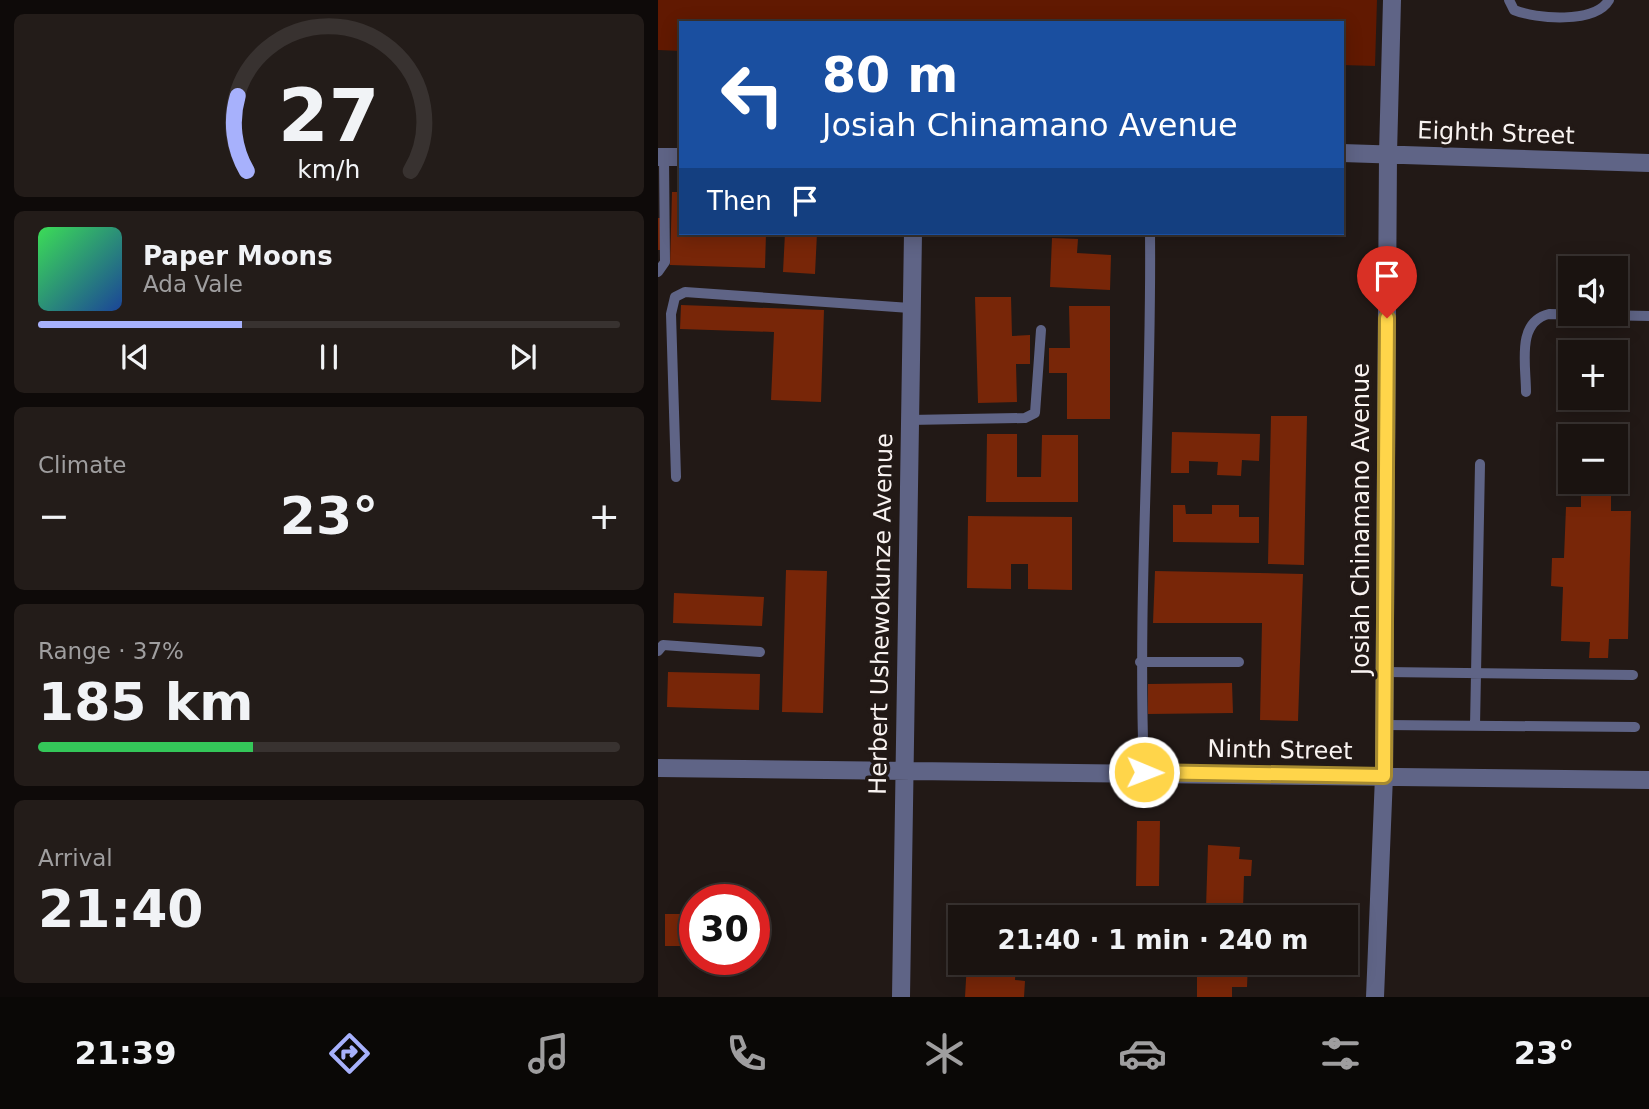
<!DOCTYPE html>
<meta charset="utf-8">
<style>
body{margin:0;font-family:"DejaVu Sans",sans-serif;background:#231c19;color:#f1f3f6;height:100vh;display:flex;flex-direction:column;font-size:26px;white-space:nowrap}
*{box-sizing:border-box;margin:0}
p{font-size:23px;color:#9f9e9f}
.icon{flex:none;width:38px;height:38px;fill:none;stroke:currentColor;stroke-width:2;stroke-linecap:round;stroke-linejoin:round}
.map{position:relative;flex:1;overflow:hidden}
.panel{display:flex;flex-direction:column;gap:14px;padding:14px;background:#0e0a09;width:658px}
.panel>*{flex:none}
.banner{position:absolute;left:21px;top:21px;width:665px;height:214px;border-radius:0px;box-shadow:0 4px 18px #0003,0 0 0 2px #383230;background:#1a4fa0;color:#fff;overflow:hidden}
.tools{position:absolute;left:900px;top:256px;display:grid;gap:14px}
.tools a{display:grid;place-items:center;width:70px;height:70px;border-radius:0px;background:#1a1310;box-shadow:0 4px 18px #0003,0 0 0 2px #383230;font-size:35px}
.speed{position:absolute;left:21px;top:884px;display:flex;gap:14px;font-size:35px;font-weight:700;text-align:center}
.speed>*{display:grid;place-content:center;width:91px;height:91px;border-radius:50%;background:#1a1310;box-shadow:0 4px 18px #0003,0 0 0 2px #383230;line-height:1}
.speed .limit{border:10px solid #d22;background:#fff;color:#111}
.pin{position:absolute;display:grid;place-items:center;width:60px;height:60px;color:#fff;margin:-72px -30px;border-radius:50% 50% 50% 0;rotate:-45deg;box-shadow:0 0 7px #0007}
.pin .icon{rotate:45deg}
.me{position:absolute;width:77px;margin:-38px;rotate:91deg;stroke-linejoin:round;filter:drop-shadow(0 0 5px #0008)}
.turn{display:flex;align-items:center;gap:24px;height:147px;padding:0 28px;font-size:32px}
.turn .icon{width:91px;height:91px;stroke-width:2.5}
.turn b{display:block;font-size:49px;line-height:60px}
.then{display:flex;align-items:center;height:66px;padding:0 28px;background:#0003;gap:14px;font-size:26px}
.big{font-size:52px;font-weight:700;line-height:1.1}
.panel .widget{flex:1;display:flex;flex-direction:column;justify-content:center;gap:10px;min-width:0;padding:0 24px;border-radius:10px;background:#231c19}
.panel .dial{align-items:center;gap:0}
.dial svg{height:182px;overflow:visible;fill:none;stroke:#383230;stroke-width:7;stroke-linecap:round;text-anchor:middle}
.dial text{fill:#f1f3f6;stroke:none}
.song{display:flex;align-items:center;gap:21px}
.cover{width:84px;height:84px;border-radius:10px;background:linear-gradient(135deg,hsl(130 70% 55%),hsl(220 70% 35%))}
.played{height:7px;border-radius:4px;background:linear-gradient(90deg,#a7b1fc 35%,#383230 35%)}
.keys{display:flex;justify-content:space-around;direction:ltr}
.heat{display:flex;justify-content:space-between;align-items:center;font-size:38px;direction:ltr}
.charge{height:10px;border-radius:5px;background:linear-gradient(90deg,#34c759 37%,#383230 0)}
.trip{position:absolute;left:290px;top:905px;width:410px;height:70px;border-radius:0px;background:#1a1310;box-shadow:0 4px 18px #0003,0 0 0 2px #383230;font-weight:700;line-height:70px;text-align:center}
.tab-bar{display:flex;height:112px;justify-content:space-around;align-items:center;background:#0a0806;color:#9f9e9f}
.tab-bar .icon{width:49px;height:49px}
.tab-bar .selected{color:#a7b1fc}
.tab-bar b{font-size:32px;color:#f1f3f6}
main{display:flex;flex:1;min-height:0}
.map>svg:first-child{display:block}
</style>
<main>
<section class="panel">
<div class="widget dial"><svg viewBox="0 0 100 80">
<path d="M14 69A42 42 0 1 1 86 69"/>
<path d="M14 69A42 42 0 0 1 10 36" stroke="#a7b1fc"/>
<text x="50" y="56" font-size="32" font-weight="700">27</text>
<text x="50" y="72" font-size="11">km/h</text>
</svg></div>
<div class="widget">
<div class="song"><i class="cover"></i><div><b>Paper Moons</b><p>Ada Vale</p></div></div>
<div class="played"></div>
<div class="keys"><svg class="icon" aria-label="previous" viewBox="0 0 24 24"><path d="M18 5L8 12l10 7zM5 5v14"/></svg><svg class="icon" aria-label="pause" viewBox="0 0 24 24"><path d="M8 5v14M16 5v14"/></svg><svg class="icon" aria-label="next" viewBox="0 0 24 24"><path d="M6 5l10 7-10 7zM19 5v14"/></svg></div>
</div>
<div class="widget"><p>Climate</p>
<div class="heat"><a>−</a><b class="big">23°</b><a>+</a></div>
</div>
<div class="widget"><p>Range · 37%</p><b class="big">185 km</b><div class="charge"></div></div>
<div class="widget"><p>Arrival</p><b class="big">21:40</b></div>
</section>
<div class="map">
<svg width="991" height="997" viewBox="0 0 991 997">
<rect width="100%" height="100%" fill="#221916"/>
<path fill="#611901" d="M0,0H719L717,66L684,65V23H23V51L0,50Z"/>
<path fill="#782608" d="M14,192H23V233H108L107,268L12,265Z
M0,218H3L2,250H0Z
M127,233H159L157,274L125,272Z
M394,238L420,239L419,253L453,255L452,290L392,287Z
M317,297H353L354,336L372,335V364H358L359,402L320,403Z
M23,305L166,310L163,402L113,400L116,332L22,329Z
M411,306H452V419H409V373H391V348H412Z
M613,416H649L646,565L610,564Z
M514,432L602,434L601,461L584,460L583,476L559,475L560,462L531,461V473H513Z
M329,434H359V477H383L384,435H420V502H328Z
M923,492L953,493V511H973L970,639H951L950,658H931L932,642L903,641L905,587L893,586L894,558H906L908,507H923Z
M515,505H527L528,514H554V505H581V517H601V543L515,542Z
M310,516L414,517V590L370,589V564H353V589L309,588Z
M128,570L169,571L165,713L124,712Z
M497,571L645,574L640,721L602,720L604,623H495Z
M16,593L106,597L104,626L15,623Z
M10,672L102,674L101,710L9,707Z
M574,683L575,713L490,714V684Z
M479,821H502L501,886H478Z
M550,845L582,847L581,859L594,860L593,876H586L585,909L548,908Z
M7,914H37V946H7Z
M309,962H358L357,980L367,981L366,997H307Z
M539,962H590L589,987H574V997H539Z"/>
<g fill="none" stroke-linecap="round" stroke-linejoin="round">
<path stroke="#5f6486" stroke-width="10" d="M851,0L856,10C878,19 937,24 951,0
M0,272L7,262L6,157
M868,392C868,364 858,322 891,314L991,316
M251,420L367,418L377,413L383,330
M18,477L13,314L17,297L27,292L252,308
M0,651L5,645L102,652
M482,662H581
M727,672L975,675
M727,725L977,727
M817,726L822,464
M486,772C479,592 494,413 492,233"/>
<path stroke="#5f6486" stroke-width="18" d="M684,153L991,163
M0,157H23
M0,768L991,780
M243,997L255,233
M717,997L726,776L730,154L734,0"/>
</g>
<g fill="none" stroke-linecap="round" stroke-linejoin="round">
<g stroke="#a68a30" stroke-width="18">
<path id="route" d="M486,772L726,776L729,318"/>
</g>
<use href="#route" stroke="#ffd54a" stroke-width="12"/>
</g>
<g text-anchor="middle" stroke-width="7" stroke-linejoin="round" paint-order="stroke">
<g font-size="24" fill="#f9f3f1" stroke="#221916">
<text transform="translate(838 133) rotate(2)" y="8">Eighth Street</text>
<text transform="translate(703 519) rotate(-90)" y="8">Josiah Chinamano Avenue</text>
<text transform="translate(223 614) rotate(-89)" y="8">Herbert Ushewokunze Avenue</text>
<text transform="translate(622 750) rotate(1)" y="8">Ninth Street</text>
</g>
</g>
</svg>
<div class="tools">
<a><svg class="icon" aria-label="sound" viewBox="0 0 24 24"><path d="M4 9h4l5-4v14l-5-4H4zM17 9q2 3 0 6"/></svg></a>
<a>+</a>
<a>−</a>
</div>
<div class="speed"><div class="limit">30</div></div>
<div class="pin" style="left:729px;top:318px;background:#d93025"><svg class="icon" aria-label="arrive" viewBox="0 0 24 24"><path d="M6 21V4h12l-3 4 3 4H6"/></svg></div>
<svg class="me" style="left:486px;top:772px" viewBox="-20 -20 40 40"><circle r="17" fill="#ffd54a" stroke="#fff" stroke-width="3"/><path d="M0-11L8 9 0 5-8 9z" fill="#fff"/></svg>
<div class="trip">21:40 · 1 min · 240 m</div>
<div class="banner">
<div class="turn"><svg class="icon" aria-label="left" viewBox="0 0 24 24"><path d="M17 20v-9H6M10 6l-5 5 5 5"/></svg><div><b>80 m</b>Josiah Chinamano Avenue</div></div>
<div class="then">Then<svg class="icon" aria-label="arrive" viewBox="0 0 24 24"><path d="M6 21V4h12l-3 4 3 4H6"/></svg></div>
</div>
</div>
</main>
<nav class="tab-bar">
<b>21:39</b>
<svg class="icon selected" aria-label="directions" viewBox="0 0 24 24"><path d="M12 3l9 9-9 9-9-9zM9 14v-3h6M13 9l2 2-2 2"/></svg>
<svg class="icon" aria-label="music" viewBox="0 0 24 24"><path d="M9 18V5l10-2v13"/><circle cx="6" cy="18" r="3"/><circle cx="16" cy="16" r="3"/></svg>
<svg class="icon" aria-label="phone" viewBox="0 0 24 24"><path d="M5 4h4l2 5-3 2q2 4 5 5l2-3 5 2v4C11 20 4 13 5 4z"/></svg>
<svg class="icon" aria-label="climate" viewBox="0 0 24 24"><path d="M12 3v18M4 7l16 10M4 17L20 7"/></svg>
<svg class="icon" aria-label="car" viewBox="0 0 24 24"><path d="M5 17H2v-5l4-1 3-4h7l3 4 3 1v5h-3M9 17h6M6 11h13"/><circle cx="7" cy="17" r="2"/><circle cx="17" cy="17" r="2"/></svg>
<svg class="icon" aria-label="filters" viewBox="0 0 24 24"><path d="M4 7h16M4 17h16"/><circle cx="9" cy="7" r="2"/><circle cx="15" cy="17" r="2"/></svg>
<b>23°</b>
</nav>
